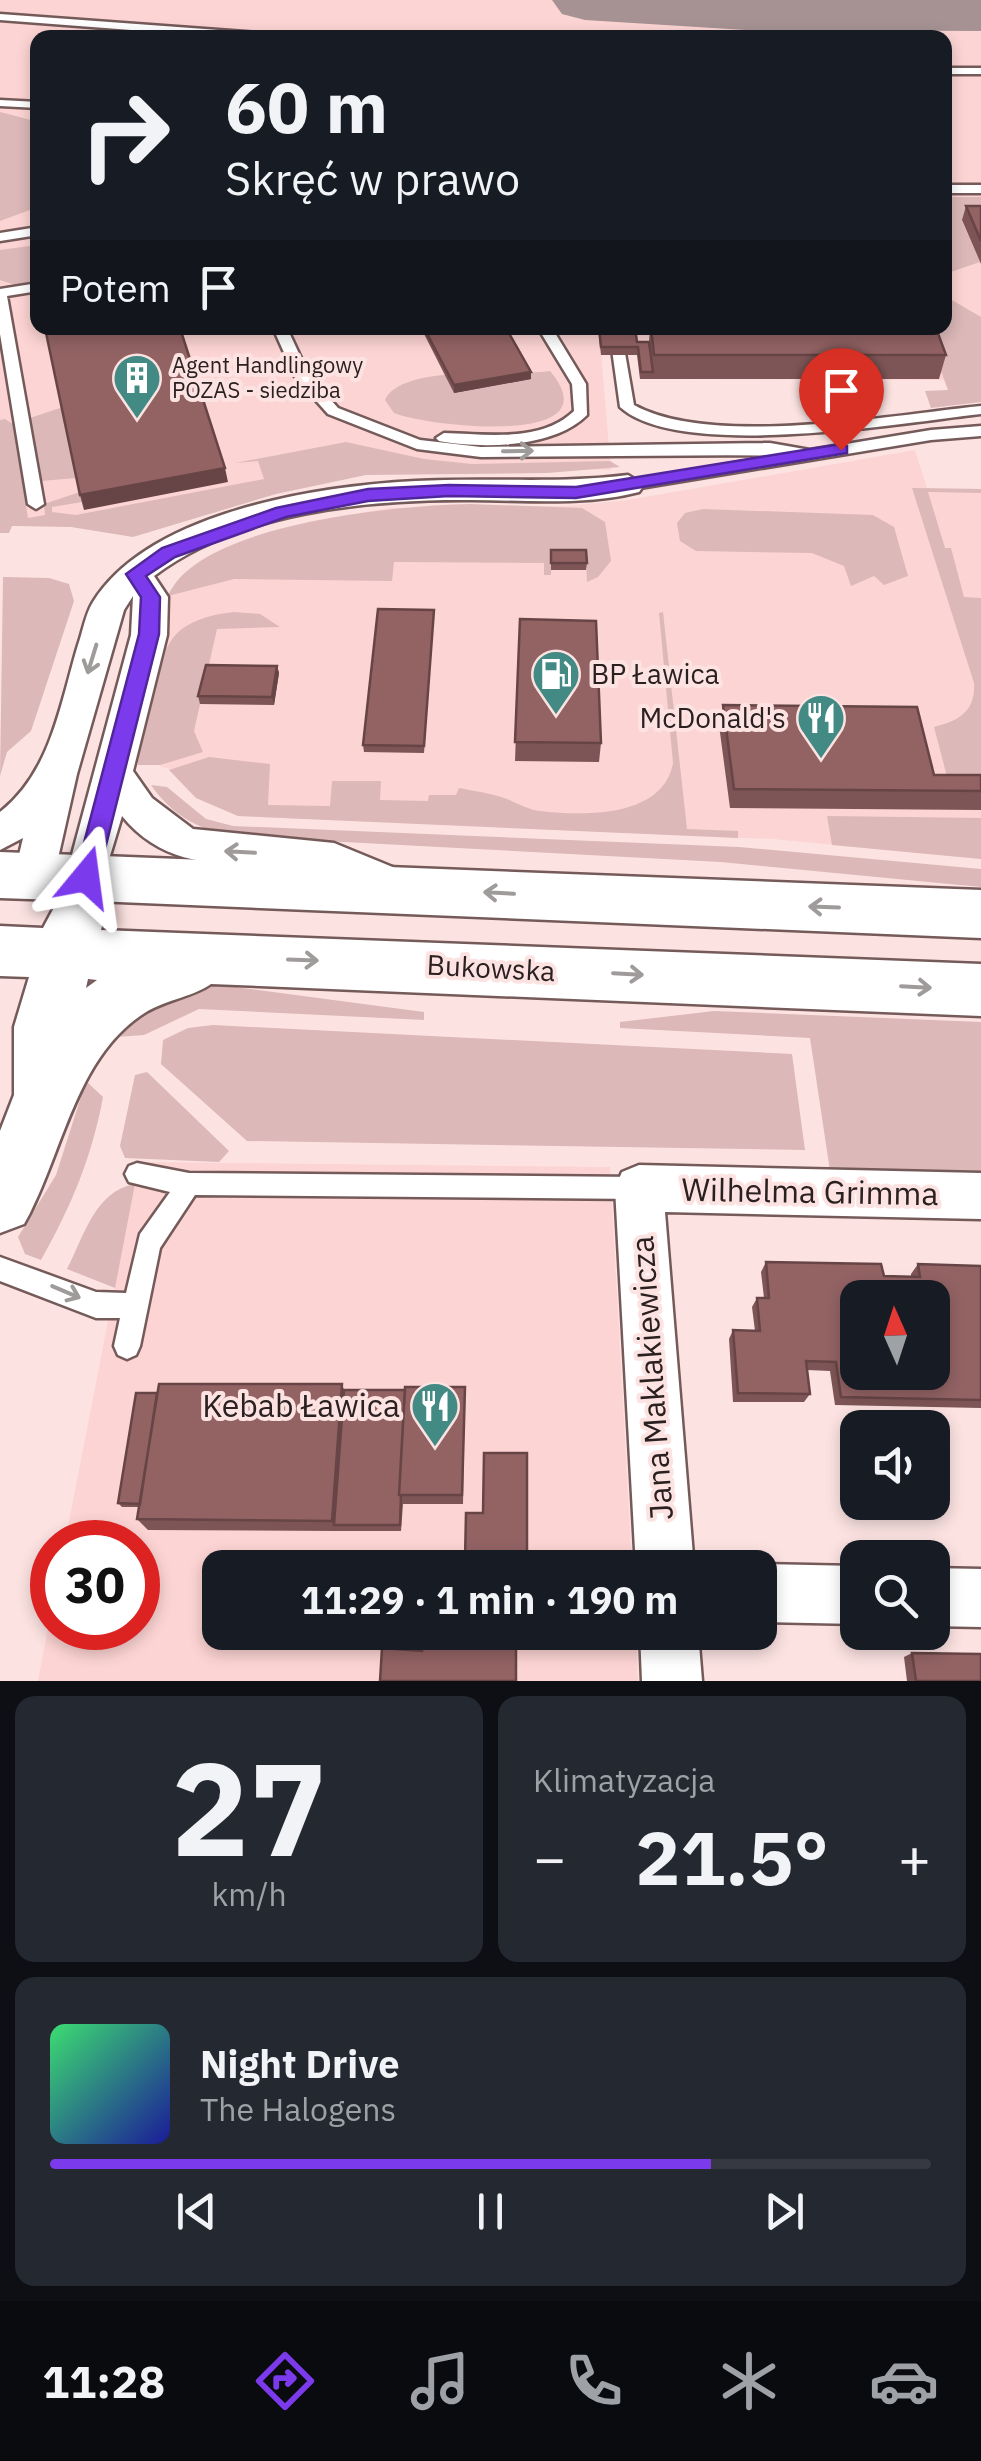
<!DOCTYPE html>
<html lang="pl">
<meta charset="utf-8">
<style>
body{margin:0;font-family:"IBM Plex Sans",sans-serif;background:#242831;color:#f1f3f6;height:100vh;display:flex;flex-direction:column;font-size:38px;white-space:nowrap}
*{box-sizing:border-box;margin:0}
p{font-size:32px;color:#9ea1a6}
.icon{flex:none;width:55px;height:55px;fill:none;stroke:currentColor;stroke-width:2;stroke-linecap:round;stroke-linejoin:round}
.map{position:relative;height:1681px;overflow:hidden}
.side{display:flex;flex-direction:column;gap:15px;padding:15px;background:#0d0f14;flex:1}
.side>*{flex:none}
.banner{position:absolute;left:30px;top:30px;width:922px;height:305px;border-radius:20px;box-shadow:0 5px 15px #0003;background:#171b24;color:#f1f3f6;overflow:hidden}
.needle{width:65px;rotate:357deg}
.tools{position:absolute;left:840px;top:1280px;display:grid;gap:20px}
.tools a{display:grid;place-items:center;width:110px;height:110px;border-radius:20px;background:#171b24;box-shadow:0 5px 15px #0003;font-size:50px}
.speed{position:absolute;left:30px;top:1520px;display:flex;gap:20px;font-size:50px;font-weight:700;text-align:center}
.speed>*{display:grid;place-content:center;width:130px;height:130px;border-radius:50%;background:#171b24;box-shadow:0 5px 15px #0003;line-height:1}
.speed .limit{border:15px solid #d22;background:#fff;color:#111}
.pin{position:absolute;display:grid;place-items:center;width:85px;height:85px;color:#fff;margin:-102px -42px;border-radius:50% 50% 50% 0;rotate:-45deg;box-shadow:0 0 10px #0007}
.pin .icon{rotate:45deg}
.me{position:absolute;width:110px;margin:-55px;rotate:16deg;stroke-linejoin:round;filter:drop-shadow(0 0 8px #0008)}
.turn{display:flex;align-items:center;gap:35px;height:210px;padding:0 30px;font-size:45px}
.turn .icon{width:130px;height:130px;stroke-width:2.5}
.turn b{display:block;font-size:70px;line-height:85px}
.then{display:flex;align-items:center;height:95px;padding:0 30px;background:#0003;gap:20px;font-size:38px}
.big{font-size:75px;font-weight:700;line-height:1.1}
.side .card{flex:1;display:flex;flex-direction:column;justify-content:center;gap:15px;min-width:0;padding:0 35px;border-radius:20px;background:#242831}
.side .dial{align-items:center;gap:0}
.dial b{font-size:130px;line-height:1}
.song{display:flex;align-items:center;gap:30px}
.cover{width:120px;height:120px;border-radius:15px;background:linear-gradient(135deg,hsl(140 70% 55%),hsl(240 70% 35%))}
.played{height:10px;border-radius:5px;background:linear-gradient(90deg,#7c3aed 75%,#363941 75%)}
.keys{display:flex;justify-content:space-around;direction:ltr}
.heat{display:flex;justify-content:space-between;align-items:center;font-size:55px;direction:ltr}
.side .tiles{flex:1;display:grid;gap:15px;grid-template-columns:1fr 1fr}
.card:last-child{grid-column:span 2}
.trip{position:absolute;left:202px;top:1550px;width:575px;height:100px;border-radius:20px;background:#171b24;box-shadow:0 5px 15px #0003;font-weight:700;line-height:100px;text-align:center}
.tab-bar{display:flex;height:160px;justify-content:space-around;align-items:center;background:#090b0e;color:#9ea1a6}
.tab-bar .icon{width:70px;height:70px}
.tab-bar .selected{color:#7c3aed}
.tab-bar b{font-size:45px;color:#f1f3f6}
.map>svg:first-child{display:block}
</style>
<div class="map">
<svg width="981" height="1681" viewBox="0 0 981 1681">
<rect width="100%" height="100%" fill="#fce3e2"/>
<path fill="#fcd4d3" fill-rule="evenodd" d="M0,0H981V380L640,379L634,329H599L611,470L383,463L75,522L0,521ZM38,38H945V328H38Z
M915,450L927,488L981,489V859L772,839L238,816L196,798L169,769L153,763L138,765L168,593L196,565L236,545L307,522L389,508L566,506L628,500Z
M139,1162L610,1167L632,1567L220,1568V1632L636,1633L638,1681H38L52,1607V1628H138V1542H65Z"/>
<path fill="#dcb8b8" d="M0,112L31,120L37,128L38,207L0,221Z
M945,197H981V220L962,221L980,262L945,274Z
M37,245V283L18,286L0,280V250Z
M945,296L981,317V402L931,408L925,391L948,390L925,328H945Z
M550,371C616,449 425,426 394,413L385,400C402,363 513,377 550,371Z
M63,407L77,478L40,481L30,418Z
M5,419L13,424L28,518L45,515L44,504L80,492L82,502L52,507V512L76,515L264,479L258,461L235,463L346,442L424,459L472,464L610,461L620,467L547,473L366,475L276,494L133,537L71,527L12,526L9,533H0V420Z
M912,488L981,489V493L928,492L945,548H951L964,597L981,598V788H950L934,727C959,721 976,711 974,683Z
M470,504L582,508L605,522L611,561L598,577L587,582L586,559L551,558V575H544V563L394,562L392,581L234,579L168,596C198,523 401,505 470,504Z
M703,509L873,515L894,527L908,576L884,585L874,576L851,586L844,566L812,553L696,551L680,541L677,523L685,513Z
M3,577L49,578L69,584L74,601L31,731L7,752L0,776Z
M234,612L260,614L280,627L217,629L194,731L203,752L160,765H138C139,735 156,646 182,629C195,619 215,614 234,612Z
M663,612L687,829L738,831V838L238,816L196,798L169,770L209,757L270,764L268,805L330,806L332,781H381L380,800L428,801L429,795H456L459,788C474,791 490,793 504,798C516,802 528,810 540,811C584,816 663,818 673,763L659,613Z
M151,785L167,787L206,819L233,826L739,847L981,869V887L721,862L229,836C195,827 172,815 151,785Z
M827,816L981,818V859L832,845Z
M213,984L424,1012V1020L199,1009L144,1035L115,1037C139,1010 177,990 213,984Z
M714,1011L981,1022V1173L830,1171L810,1038L620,1028V1022Z
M213,1025L792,1054L805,1150L247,1141L161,1064L163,1040L188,1028Z
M147,1072L229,1151L219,1162L125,1158L120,1146L135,1075Z
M86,1081L103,1097C92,1157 71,1207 41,1260L25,1254L18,1237L56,1175Z
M135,1184L115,1288L67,1269C84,1236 95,1191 135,1184Z"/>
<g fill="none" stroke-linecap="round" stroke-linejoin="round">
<path fill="#a69292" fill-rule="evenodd" d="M552,0H981V31L745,30L585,20L562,14Z"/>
<g stroke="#755a5a" stroke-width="5">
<path id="lane" d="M0,14L286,35L291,38H236L0,20Z
M945,68H981V74H945Z
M0,100L38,102V108L0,106Z
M945,185H981V193H945Z
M38,227V235L0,241V233Z
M38,283V291L7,296L44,504L36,509L28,504L0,334V289Z
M273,328H287L309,375L338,408L420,440L481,447L770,443L810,450L931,430L981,426V436L931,440L628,490L620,485L622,482L782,455L481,457L417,449L328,414L295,377Z
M538,328H552L586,384L587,415C554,448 483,449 439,441L436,438L444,433C486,434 541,443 574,411L572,384Z
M609,328L621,330L634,405C712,448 891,415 981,406V414C901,423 679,461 620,407Z
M137,1163L189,1173L639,1177L648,1180L651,1188L648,1196L639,1199L195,1195L160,1248L140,1346L136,1355L127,1359L118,1355L114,1346L120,1318H96L0,1281V1257L96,1292L126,1293L140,1234L170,1192L129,1182L125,1174L129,1166Z"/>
</g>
<g stroke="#755a5a" stroke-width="5">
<path id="street" d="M628,475L644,485L639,492C585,506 526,500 471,500C368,499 238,512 154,576L168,597L167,635L133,771L152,798L193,829L334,843L412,875L418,887L412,899L397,904C373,895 350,879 325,873C252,857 175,882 122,816L100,889L86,893L72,889L66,877L131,635L133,596L124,610L77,774L54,876L48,888L34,892L20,888L14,876L23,838L0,850V812C51,772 60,705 78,645C83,631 85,615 93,602C149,512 317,486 416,481C487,477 557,484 628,475Z
M639,1165L981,1173V1219L665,1212L694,1568H636L615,1188L622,1172Z
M760,1564L858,1566V1624L760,1622V1568H752Z
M932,1568L981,1569V1627L932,1626Z
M640,1632H698L702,1681H642Z"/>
</g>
<g stroke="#755a5a" stroke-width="5">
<path id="secondary" d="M0,852L981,890V938L95,901L104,918L101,930L981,964V1016L211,984C191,998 162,1000 140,1016C77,1060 63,1148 30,1213L24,1224L0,1233V1131L14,1095V1027L29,977L0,976V926L43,928L58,900L0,898ZM88,979L97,980L86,988Z"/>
</g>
<use href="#lane" fill="#fff" fill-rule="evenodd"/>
<use href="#street" fill="#fff" fill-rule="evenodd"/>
<use href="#secondary" fill="#fff" fill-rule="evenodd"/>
</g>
<path fill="#7e5556" d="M966,206H981V264L962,220Z
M421,328H506L531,372V379L454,393Z
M598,328H635L637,342H649L650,328H645H936L946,355L939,379H640L637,355H601Z
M551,550L587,563L586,570H551Z
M434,610L424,753L364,752L363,745Z
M520,619L601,743L599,762L515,761Z
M277,666L279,673L274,705L200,704L198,696Z
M723,705L934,775H981V810L730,808L719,725Z
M766,1262L884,1276L911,1277V1274L918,1264L981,1266V1408L835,1405L830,1371L807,1370L810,1394L804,1402H733L729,1339L733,1330L755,1331L752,1307L757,1298H764L761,1272Z
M342,1384L344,1390H405L465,1387L463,1504H403L401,1531H337L148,1530L137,1519L139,1507H122L118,1503L157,1393Z
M912,1653L981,1681H907L904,1657Z"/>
<path fill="#674546" d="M531,372V379L454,393V385Z
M225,468L228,482L84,510L80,495Z
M277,666L279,673L274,705L272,697Z
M342,1384L346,1398L334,1525L332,1521Z"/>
<path fill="#936364" stroke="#674546" stroke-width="2.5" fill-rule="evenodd" d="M966,206H981V241Z
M45,328H180L225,468L80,495Z
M424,328H506L531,372L454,385Z
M599,328H635L637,342H649L653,372H641L638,347H601Z
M651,328H936L946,355H654Z
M551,550H586L587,563H551Z
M378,609L434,610L424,746L363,745Z
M520,619L596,621L601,743L515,742Z
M206,665L277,666L272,697L198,696Z
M723,705L917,707L934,775H981V791L734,789Z
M766,1262L881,1264L884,1276L920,1277L918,1264L981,1266V1400L841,1397L836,1362L806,1361L810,1394L738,1393L733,1330L760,1331L757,1298H769ZM858,1298H932V1372H858Z
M159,1384H342L332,1521L137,1519Z
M405,1387H465L462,1495H399Z
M344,1390H405L399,1495H401L400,1525H334Z
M136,1393H157L140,1504L118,1503Z
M484,1453H527V1568H441L442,1559H465L466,1513H483Z
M423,1632H516V1681H380L382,1648L422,1651Z
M912,1653L981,1654V1681H916Z"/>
<defs><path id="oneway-shaft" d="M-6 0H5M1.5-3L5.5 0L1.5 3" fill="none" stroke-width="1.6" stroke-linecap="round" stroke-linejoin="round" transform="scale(2.5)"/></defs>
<g stroke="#a09b9b">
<use href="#oneway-shaft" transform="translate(518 451) rotate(-1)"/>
<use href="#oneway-shaft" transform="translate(92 659) rotate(107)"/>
<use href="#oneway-shaft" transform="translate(240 852) rotate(-177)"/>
<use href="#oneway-shaft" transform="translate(499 893) rotate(-177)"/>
<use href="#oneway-shaft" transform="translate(824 907) rotate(-178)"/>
<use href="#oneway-shaft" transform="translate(303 960) rotate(2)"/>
<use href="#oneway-shaft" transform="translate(628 974) rotate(3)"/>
<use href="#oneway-shaft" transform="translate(916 987) rotate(3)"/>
<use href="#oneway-shaft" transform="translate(66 1292) rotate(23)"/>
</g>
<path fill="#7c3aed" stroke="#51269a" stroke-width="2.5" d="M841,444L847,446V453L576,498L449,496L368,501L286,517L175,557L146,576L160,597L159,634L98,877L86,886L78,884L75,877L139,634L141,597L126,574L162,548L276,508L368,489L449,485L576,487Z"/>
<defs>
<g id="building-pin" transform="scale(2.5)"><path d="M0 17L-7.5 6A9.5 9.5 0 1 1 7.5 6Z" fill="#438a85" stroke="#fce3e2"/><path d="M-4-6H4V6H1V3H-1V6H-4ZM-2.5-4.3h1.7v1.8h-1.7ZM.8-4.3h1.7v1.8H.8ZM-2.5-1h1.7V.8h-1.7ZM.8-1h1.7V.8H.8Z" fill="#fff"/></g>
<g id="fuel-pin" transform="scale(2.5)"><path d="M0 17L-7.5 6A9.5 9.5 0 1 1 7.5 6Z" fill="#438a85" stroke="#fce3e2"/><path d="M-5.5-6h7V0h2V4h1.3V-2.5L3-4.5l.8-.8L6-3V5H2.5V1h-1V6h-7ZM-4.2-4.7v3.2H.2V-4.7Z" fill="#fff"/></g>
<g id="restaurant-pin" transform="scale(2.5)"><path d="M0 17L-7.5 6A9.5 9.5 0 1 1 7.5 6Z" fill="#438a85" stroke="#fce3e2"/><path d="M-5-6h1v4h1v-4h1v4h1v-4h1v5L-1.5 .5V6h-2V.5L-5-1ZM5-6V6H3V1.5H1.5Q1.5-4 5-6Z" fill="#fff"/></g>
</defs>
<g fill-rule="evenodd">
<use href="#building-pin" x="137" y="378"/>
<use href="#fuel-pin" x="556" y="674"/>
<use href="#restaurant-pin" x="821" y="718"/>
<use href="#restaurant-pin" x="435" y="1406"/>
</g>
<g text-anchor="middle" stroke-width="8" stroke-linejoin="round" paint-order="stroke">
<g font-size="22" fill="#2b2020" stroke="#fce3e2" text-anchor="start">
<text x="172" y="373">Agent Handlingowy<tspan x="172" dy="25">POZAS - siedziba</tspan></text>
</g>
<g font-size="28" fill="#2b2020" stroke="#fce3e2" text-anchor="start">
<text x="591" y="684">BP Ławica</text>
<text x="786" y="728" text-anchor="end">McDonald's</text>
</g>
<g font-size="28" fill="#2b2020" stroke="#fce3e2">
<text transform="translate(491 968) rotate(3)" y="10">Bukowska</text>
</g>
<g font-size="32" fill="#2b2020" stroke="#fce3e2">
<text transform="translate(810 1192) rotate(1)" y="11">Wilhelma Grimma</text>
<text transform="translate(652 1378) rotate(-94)" y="11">Jana Maklakiewicza</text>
</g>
<g font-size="32" fill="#2b2020" stroke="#fce3e2" text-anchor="end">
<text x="400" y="1417">Kebab Ławica</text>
</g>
</g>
</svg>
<div class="tools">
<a><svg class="needle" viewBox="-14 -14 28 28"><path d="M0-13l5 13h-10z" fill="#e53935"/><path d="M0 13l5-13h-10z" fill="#9ea1a6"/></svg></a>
<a><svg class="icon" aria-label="sound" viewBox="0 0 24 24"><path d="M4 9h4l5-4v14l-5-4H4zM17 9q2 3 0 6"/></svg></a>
<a><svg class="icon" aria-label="search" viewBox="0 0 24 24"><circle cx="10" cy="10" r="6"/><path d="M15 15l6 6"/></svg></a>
</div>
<div class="speed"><div class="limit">30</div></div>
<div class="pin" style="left:841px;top:450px;background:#d93025"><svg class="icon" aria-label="arrive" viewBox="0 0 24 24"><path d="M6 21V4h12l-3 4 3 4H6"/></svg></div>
<svg class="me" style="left:86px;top:877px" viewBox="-20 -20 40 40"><path d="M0-17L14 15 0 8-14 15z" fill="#7c3aed" stroke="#fff" stroke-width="4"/></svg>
<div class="trip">11:29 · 1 min · 190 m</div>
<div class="banner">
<div class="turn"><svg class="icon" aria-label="right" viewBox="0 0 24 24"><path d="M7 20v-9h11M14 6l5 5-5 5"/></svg><div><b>60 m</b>Skręć w prawo</div></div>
<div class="then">Potem<svg class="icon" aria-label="arrive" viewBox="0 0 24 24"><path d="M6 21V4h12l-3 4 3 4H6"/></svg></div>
</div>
</div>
<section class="side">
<div class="tiles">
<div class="card dial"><b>27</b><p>km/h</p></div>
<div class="card"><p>Klimatyzacja</p>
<div class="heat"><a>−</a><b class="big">21.5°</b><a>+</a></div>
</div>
<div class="card">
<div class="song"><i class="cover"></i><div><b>Night Drive</b><p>The Halogens</p></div></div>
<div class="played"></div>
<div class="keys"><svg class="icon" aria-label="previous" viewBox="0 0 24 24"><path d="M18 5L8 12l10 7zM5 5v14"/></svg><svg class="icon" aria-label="pause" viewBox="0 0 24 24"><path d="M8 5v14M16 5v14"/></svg><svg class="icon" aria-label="next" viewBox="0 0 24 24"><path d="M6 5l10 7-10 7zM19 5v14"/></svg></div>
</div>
</div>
</section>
<nav class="tab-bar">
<b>11:28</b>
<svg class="icon selected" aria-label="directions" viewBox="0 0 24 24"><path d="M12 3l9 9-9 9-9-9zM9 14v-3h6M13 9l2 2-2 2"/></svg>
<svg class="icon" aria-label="music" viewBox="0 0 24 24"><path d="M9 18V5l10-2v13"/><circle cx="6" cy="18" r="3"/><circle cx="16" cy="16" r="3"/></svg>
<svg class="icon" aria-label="phone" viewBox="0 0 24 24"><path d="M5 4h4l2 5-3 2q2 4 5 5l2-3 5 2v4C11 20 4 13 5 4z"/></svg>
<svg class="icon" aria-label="climate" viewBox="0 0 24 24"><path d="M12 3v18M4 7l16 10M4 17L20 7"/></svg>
<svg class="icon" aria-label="car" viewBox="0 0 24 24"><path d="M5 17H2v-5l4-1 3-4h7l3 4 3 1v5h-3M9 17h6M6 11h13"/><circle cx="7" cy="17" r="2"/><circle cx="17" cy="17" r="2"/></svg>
</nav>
